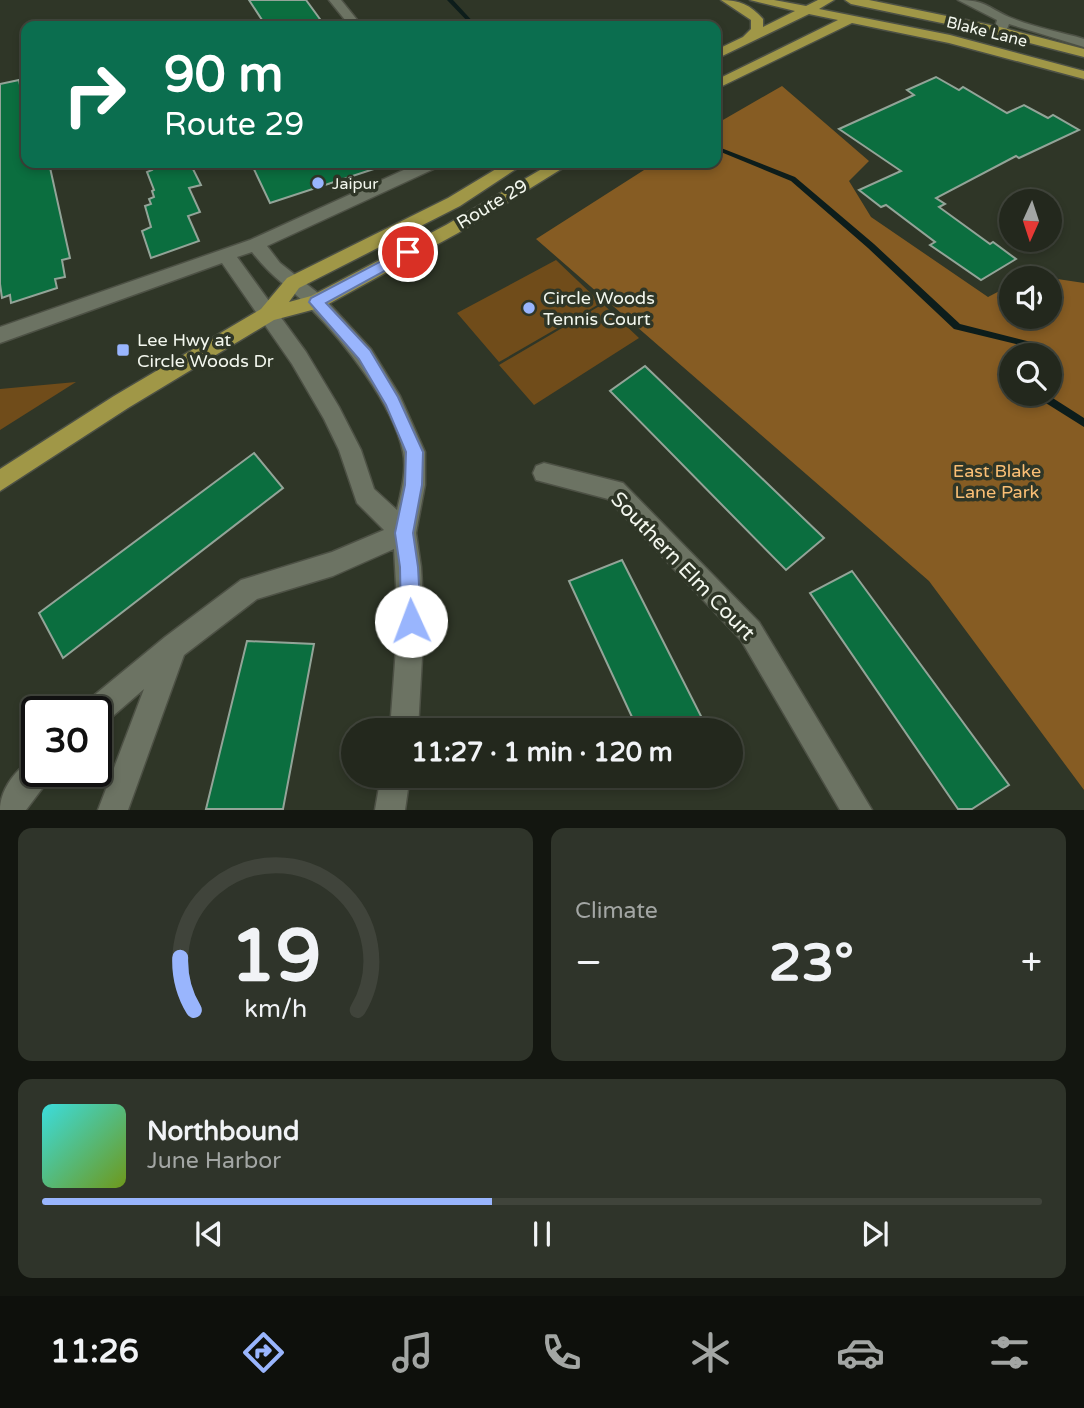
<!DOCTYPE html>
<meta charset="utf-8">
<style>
body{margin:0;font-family:"Varela Round",sans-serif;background:#2f342a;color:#f1f3f6;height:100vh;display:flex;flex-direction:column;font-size:26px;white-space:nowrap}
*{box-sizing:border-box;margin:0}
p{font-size:23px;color:#a3a6a4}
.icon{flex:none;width:38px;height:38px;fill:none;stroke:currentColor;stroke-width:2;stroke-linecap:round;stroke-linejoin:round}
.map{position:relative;height:810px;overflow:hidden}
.side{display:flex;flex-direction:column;gap:18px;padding:18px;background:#131610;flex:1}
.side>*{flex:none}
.hud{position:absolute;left:21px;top:21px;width:700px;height:147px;border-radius:14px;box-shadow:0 4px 10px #0003,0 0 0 2px #40443b;background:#0b6e4f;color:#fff;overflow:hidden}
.needle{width:46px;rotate:183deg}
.buttons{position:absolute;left:999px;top:189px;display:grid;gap:14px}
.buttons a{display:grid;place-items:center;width:63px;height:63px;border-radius:50%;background:#23281d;box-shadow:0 4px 10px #0003,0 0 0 2px #40443b;font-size:35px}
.speed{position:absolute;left:21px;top:696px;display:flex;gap:14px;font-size:35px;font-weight:700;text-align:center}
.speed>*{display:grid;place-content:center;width:91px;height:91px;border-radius:50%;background:#23281d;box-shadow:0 4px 10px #0003,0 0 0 2px #40443b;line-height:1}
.speed .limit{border:4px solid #111;border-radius:10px;background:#fff;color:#111}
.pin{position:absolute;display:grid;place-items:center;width:60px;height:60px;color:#fff;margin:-30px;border:4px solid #fff;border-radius:50%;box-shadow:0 2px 7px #0007}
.me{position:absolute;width:77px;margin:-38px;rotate:358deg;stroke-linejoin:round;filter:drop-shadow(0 0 5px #0008)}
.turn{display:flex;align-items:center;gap:24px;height:147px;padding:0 28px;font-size:32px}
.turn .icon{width:91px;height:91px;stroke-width:2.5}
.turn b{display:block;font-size:49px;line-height:60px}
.big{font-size:52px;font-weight:700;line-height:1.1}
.side .tile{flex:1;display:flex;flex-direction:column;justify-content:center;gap:10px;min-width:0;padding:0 24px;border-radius:14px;background:#2f342a}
.side .dial{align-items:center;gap:0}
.dial svg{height:182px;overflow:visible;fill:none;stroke:#40443b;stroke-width:7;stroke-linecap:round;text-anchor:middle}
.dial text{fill:#f1f3f6;stroke:none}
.song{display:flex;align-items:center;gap:21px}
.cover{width:84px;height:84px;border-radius:10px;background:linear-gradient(135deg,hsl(180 70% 55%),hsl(80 70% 35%))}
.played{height:7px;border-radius:4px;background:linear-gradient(90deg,#99b5fd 45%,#40443b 45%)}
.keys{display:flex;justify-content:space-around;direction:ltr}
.heat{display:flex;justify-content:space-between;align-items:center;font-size:38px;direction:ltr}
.side .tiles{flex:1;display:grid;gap:18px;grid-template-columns:1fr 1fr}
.tile:last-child{grid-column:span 2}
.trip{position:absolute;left:341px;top:718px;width:402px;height:70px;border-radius:35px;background:#23281d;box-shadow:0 4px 10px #0003,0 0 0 2px #40443b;font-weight:700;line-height:70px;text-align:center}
.menu{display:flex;height:112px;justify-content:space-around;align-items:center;background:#0e100c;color:#a3a6a4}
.menu .icon{width:49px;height:49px}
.menu .current{color:#99b5fd}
.menu b{font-size:32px;color:#f1f3f6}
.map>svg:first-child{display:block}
</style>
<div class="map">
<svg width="1084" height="810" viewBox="0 0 1084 810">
<rect width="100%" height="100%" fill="#2f3627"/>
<path fill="#704c1a" d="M556,260L601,303L499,362L457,313Z
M603,304L639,338L534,405L499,365Z
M76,382L0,430V389Z"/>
<path fill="#865c23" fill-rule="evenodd" d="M782,86L869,161L849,181L871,217L988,297L1011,285L1012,317H1050V278H1024L1031,275L1084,283V790L929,581L536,239L655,163H716V124ZM1012,355H1050V394H1012Z"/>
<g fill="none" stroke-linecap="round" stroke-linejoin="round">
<path fill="#0d1d1b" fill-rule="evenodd" d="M447,0H453L477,26H472Z
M716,146L795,177L874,244L960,324L1043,345L1045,355H1037L1036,349L954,329L868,248L791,181L716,150Z
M1040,394H1048V395L1084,418V427L1041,400Z"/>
</g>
<path fill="#0b6e3f" stroke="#93a498" stroke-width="2" d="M249,0H306L325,26H266Z
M936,77L959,90L963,87L1007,113L1024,105L1048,118L1053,115L1079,130L1019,158L1016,156L936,198L945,204L939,207L990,244L993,242L1016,259L981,280L930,245L935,242L886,205L881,207L859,190L901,171L839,129L914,95L907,90Z
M19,80L26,114V163H49L70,258L62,260L65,277L55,279L57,288L11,303L10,295L2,298L0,284V84Z
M149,163H190L201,185L189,188L200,212L188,216L199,241L151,258L142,231L151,227L145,206L151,204L149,199L154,197L152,191L154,190L147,172L152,170Z
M251,163H380V167L270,203Z
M645,366L824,538L786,570L610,391Z
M254,453L283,488L63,658L39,613Z
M622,560L708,730H638L569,581Z
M852,571L1009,785L972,809H958L810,593Z
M247,641L314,644L283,809H206Z"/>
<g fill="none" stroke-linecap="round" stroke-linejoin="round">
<g stroke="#4d5145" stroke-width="3">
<path id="minor" d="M329,0H341L362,26H350Z
M958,0C985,0 987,7 1009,17C1032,27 1060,32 1084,39V47L1009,24L1005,34H995L994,31L997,20Z
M419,163H440L438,167L267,246L280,263L323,297L371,349L400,396L425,452V485L416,533L421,567L424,621L418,730H390L398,621L394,549L333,576L257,599L184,655L128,810H98L144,689L106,722L96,726V712H82L86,702L165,637L241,580L332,552L384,530L357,503L339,450L324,419L292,364L222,263L0,343V327L250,240ZM252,252C271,277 289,287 310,308C344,342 393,404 403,452C407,470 401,492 397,510L374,489L361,450L339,407L306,352L237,257Z
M544,463L623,483L759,622L872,810H840L741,640L608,499L536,480L533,473L536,466Z
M37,758V772H51L47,782L26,810H0C0,789 18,765 37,758Z
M381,775H410L405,810H375Z"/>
</g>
<g stroke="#4d5145" stroke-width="3">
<path id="major" d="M721,0C739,0 751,5 763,19V27L795,11L750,0H774L806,6L818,0H834L819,9L950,35L1084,71V79L949,43L852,23L716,89V80L838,20L809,14L716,59V50L743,37L751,29V20Z
M845,0H869L1000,27L1084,49V57L999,35L851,4Z
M506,163H525L460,206L299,288L289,302L311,296L446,225L552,163H571L458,233L323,307L274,320L128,408L0,491V469L114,396L261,309L287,278L448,198Z"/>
</g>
<use href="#minor" fill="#6c7363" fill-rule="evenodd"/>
<use href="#major" fill="#a09747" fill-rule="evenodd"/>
</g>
<path fill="#99b5fd" stroke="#6376a4" stroke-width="2" d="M408,247L412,249V256L326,303L370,350L398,397L423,452L422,485L413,533L418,567L421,621L418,628L411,631L404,628L401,621L400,567L395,533L405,485L406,452L386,405L359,359L309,302L311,298Z"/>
<g fill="#99b5fd" stroke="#2f3627" stroke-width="2.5">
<circle cx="318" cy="183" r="7"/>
<circle cx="529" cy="308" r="7"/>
<rect x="116" y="343" width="14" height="14" rx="3.5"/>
</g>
<g text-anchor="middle" stroke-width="7" stroke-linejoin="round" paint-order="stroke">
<g font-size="16" fill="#f3f7ee" stroke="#2f3627">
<text transform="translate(987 31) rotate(14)" y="6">Blake Lane</text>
</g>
<g font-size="16" fill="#f3f7ee" stroke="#2f3627" text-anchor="start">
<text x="332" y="189">Jaipur</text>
</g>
<g font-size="18" fill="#f3f7ee" stroke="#2f3627">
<text transform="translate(492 204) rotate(-31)" y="6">Route 29</text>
</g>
<g font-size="18" fill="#f3f7ee" stroke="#2f3627" text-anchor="start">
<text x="543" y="304">Circle Woods<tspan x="543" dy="21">Tennis Court</tspan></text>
<text x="137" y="346">Lee Hwy at<tspan x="137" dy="21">Circle Woods Dr</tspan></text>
</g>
<g font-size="18" fill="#fabf75" stroke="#2f3627">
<text x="997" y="477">East Blake<tspan x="997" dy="21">Lane Park</tspan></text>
</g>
<g font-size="21" fill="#f3f7ee" stroke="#2f3627">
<text transform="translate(683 566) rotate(46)" y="7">Southern Elm Court</text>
</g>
</g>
</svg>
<div class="buttons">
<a><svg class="needle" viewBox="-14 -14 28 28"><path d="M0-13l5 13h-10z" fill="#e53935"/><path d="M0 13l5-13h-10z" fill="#a3a6a4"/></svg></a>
<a><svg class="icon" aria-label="sound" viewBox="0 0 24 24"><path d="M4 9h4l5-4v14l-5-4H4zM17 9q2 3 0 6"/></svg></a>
<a><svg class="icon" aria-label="search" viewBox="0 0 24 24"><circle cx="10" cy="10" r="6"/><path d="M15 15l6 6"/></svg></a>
</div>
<div class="speed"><div class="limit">30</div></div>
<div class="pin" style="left:408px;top:252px;background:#d93025"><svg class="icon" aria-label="arrive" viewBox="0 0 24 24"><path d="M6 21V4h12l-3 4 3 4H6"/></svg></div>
<svg class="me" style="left:411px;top:621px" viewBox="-20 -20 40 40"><circle r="19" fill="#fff"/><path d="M0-13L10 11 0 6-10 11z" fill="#99b5fd"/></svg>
<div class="trip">11:27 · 1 min · 120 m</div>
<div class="hud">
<div class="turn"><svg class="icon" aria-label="right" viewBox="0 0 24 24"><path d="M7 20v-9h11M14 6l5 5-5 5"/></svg><div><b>90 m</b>Route 29</div></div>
</div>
</div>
<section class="side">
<div class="tiles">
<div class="tile dial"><svg viewBox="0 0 100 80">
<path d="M14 69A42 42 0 1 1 86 69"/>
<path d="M14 69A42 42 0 0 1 8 46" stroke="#99b5fd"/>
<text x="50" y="56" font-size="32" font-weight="700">19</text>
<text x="50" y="72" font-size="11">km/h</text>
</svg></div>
<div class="tile"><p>Climate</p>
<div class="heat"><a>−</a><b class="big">23°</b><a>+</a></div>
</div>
<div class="tile">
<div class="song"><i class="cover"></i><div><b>Northbound</b><p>June Harbor</p></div></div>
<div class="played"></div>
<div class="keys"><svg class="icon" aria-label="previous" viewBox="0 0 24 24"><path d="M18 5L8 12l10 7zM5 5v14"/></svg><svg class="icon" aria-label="pause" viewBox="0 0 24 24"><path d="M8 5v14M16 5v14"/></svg><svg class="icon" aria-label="next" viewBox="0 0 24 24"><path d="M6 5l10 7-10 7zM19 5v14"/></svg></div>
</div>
</div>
</section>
<nav class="menu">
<b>11:26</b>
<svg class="icon current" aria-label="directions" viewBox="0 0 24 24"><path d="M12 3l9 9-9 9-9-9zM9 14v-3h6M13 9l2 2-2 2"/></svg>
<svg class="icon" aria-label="music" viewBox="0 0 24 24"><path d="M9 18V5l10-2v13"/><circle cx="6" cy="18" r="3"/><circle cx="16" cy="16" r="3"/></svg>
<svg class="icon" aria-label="phone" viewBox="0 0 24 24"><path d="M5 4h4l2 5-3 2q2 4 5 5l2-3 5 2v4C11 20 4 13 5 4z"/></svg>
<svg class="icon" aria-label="climate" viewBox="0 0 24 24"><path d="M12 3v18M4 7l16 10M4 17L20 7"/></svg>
<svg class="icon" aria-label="car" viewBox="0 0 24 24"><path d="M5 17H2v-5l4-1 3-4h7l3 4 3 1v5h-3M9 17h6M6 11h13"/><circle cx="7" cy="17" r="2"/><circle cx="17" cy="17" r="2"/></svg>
<svg class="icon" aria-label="filters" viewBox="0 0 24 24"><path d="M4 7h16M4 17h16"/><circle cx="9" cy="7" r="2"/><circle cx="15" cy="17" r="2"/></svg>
</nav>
